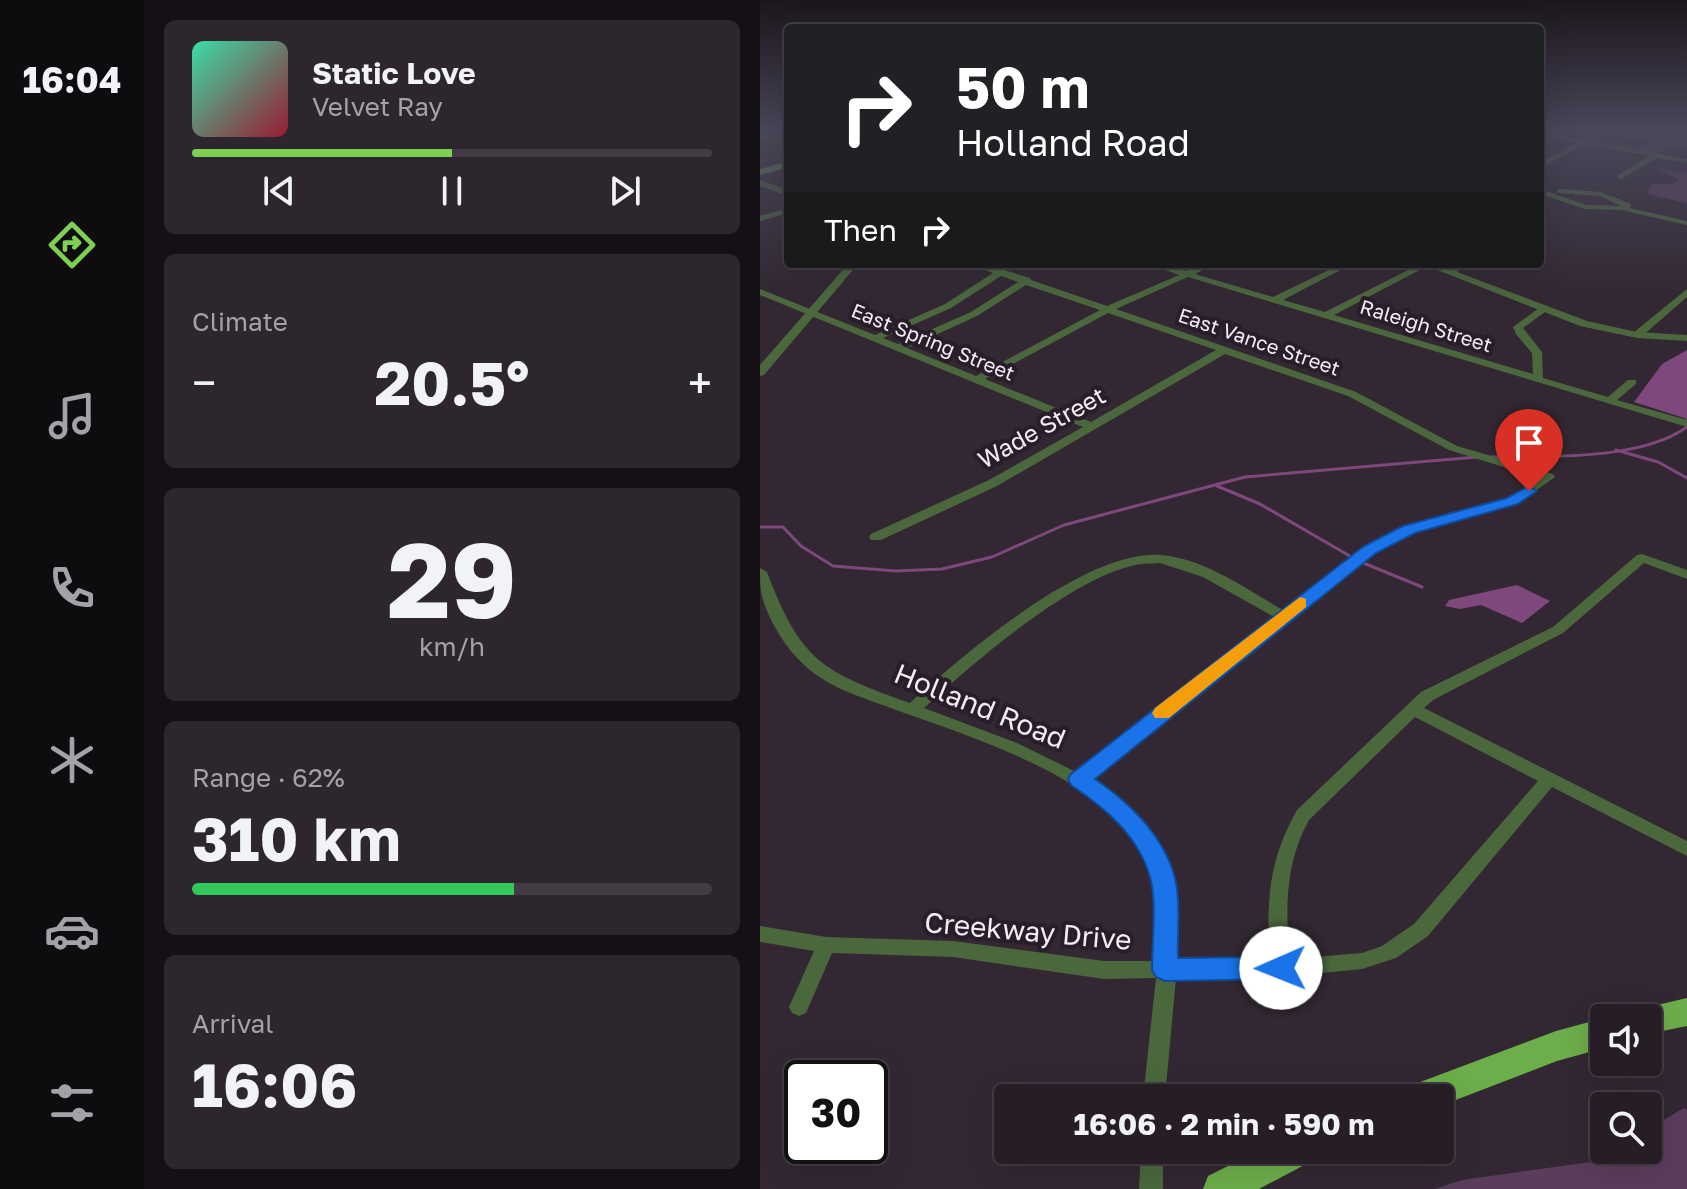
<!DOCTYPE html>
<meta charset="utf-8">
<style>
body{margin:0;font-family:"Golos Text",sans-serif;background:#2e262e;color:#f1f3f6;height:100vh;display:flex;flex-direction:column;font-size:30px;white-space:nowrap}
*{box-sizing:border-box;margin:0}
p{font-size:26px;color:#a4a2a7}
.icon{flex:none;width:44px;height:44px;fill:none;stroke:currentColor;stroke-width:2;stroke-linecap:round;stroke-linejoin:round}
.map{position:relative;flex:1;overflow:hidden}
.side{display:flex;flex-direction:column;gap:20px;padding:20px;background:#151015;width:616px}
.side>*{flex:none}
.guide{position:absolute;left:24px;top:24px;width:760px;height:244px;border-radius:8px;box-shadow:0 8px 32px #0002,0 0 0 2px #423b43;background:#202124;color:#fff;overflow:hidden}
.controls{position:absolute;left:830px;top:1004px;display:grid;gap:16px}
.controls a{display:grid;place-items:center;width:72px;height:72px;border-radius:8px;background:#261d26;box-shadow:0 8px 32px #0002,0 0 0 2px #423b43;font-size:40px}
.speed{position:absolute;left:24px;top:1060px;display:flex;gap:16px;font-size:40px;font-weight:700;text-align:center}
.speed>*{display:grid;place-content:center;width:104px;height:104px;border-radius:50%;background:#261d26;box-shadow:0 8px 32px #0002,0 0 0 2px #423b43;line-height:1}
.speed .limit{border:4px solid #111;border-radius:12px;background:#fff;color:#111}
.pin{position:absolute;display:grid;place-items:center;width:68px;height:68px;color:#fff;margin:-82px -34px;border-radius:50% 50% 50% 0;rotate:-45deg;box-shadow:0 0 8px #0007}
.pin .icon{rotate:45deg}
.me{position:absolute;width:88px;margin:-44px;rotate:269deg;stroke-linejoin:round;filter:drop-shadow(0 0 6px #0008)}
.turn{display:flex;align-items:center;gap:28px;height:168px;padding:0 40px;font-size:36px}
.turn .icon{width:104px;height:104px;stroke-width:2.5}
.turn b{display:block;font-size:56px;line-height:68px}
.then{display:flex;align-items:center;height:76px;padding:0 40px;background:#0003;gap:16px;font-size:30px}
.big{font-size:60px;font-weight:700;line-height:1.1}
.side .widget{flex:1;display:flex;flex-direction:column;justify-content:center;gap:12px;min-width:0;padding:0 28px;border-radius:12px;background:#2e262e}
.side .dial{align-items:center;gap:0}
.dial b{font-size:104px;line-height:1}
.song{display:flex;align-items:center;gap:24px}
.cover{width:96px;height:96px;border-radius:12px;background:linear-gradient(135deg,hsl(160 70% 55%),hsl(350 70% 35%))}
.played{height:8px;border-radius:4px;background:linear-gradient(90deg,#7ed053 50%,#423b43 50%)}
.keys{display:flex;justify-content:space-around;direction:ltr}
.heat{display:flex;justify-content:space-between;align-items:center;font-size:44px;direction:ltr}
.charge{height:12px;border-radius:6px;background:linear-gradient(90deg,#34c759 62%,#423b43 0)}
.trip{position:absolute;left:234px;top:1084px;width:460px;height:80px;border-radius:8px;background:#261d26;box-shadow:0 8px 32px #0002,0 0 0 2px #423b43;font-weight:700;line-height:80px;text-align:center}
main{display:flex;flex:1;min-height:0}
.tab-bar{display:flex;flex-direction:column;width:144px;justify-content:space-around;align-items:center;background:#0f0c0f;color:#a4a2a7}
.tab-bar .icon{width:56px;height:56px}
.tab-bar .current{color:#7ed053}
.tab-bar b{font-size:36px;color:#f1f3f6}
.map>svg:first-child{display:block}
</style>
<main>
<nav class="tab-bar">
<b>16:04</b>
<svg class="icon current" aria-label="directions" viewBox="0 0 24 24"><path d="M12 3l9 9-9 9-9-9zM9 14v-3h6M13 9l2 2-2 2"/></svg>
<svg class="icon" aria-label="music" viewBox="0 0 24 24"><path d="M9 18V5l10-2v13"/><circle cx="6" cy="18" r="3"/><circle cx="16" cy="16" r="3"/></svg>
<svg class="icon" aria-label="phone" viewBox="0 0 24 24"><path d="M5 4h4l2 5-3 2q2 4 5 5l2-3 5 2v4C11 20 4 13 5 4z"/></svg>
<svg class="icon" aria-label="climate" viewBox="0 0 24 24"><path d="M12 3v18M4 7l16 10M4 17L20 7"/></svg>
<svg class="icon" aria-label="car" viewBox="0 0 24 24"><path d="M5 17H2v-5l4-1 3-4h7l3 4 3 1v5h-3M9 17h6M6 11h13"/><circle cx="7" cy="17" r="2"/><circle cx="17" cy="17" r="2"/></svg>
<svg class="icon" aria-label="filters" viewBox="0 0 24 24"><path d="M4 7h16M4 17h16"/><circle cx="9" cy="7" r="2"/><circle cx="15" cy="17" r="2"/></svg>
</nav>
<section class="side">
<div class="widget">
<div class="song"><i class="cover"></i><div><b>Static Love</b><p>Velvet Ray</p></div></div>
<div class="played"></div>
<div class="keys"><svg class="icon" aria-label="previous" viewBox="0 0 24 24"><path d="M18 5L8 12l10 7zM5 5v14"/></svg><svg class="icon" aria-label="pause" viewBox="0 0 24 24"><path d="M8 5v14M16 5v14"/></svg><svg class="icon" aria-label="next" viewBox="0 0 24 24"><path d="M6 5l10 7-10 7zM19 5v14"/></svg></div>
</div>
<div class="widget"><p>Climate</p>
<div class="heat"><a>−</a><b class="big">20.5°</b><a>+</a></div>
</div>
<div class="widget dial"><b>29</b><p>km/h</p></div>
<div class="widget"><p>Range · 62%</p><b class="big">310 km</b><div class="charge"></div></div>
<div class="widget"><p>Arrival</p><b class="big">16:06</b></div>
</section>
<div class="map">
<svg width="927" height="1189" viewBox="0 0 927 1189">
<rect width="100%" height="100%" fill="#322732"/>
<path fill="#5b3d5b" d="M862,132H927V146L892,153L868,147L886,148L883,144L891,143V139L868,141L841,137L861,139L868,134Z
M897,169L927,173V203L887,194L891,184H913L919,180Z
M924,1108L927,1110V1189H675L702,1180L831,1162L852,1150H888V1129Z"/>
<path fill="#7e487d" d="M927,350V419L874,402L902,364Z
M757,585L790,601L762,623L721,605L700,609L685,606L689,600Z"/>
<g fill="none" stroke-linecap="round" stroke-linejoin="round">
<path stroke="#7e487d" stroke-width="3" d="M927,417V423
M856,450L898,462L927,478
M729,457C787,456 880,461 927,427
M457,486L500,504L595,559
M0,527H23L41,546L73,566L136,571L182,569L232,557L304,525L485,477L717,457
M601,562L662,587"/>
<path fill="#4b683d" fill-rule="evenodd" d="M780,132L823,140L837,132H845L830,141L927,159V163L897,158L861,179L857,177L858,175L889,156L825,144L786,165L783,161L817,143L780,136Z
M0,134L28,144V148L0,138Z
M780,189L826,205L861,206L840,196L800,193L796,191L800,189L841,192L871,204L870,208L927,221V225L861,210L825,209L780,194Z
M28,208V213L0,221V216Z
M211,264H224L270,278L271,280L347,306L419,275L389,264H402L426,271L443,264H454L435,274L513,297L581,264H592L523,300L565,312L660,264H671L574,315L773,374L772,353L756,334L753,327L779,308H785V312L763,328L782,352L783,378L848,397L868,380H876V384L857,400L927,420V427L428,277L356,309L596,392L697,446L793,474L795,477L757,504L654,532L615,552L329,780C407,824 418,877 417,961L510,960C506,903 508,861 537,810L661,692L793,627L877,555L882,554L927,570V579L884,563L803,633L673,700L664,708L927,841V856L792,787L668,936L636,958L602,969L521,977L416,978L405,1098H383L396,978L344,979L193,957L72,953L46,1013L39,1016L32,1013L29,1007L54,951L0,942V926L66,937L193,941L344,961H397C398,924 401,881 381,848C337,776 212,737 136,710C110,700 81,692 58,676C32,659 8,623 1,592C0,585 0,576 0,568L7,572C41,662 63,672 150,703C204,654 325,550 400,555C444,558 486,589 523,610L605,546L644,526L749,498L779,478L689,450L588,396L465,354L237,486L121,540H111L109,537L111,534L229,480L323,427L0,295V289L115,335L185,304L233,273ZM241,276L258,282L211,312L138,344L123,338L191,308ZM266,285L340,310L216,376L147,348L217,316ZM348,313L456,350L331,422L225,379ZM400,563L443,577L514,617L316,772L257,743L164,708C213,663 310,579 375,565C383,563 392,564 400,563ZM655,717L778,781L654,924L622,946L602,953L530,959C525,910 525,863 549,820Z
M698,264H709L695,273H689V269Z
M927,289V297L881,337H873V333Z
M381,1150H403V1189H379Z"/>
<path fill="#4b683d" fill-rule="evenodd" d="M0,180L28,190V196L0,186Z
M88,264H98L4,375L0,376V365Z
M662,264H676L827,321L877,332L927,335V341L877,338L820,326Z"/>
<path fill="#67a348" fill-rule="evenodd" d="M28,161V167L0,175V169Z"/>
<path fill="#6cae4a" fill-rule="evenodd" d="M927,998V1026L888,1034V1018H873L876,1010Z
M844,1018V1048L797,1061L680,1106V1098H642L647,1087L796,1031Z
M500,1150H555L550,1162L499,1189H443L448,1176Z"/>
</g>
<linearGradient id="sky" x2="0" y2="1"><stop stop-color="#1c151c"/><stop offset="0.44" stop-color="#49475a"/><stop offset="1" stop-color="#49475a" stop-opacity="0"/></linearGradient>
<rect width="927" height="298" fill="url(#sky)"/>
<path fill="#1a73e8" stroke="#114b97" stroke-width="2" d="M769,486L777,491L758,504L655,533L616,553L335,779C369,802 404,836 415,878C421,902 417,933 418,958L521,957L530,960L534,968L530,976L521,979L405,981L396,977L392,970C392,943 397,901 390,877C378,835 345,808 311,785L308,779L311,774L604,546L643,526L747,498Z"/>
<path fill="#f59e0b" d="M540,597L546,599V607L409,718H395L392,713L395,708Z"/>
<g text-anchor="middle" stroke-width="8" stroke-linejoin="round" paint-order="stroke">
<g font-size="20" fill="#f3ecf3" stroke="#281d28">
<text transform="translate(666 326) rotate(17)" y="7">Raleigh Street</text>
<text transform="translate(173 342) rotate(22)" y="7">East Spring Street</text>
<text transform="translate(499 342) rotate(19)" y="7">East Vance Street</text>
</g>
<g font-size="24" fill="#f3ecf3" stroke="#281d28">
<text transform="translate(282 428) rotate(-29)" y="8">Wade Street</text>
</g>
<g font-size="28" fill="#f3ecf3" stroke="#281d28">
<text transform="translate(220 706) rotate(22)" y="10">Holland Road</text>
<text transform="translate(268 931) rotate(5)" y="10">Creekway Drive</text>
</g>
</g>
</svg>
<div class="controls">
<a><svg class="icon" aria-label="sound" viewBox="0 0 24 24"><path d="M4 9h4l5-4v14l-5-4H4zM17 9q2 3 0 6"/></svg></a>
<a><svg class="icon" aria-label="search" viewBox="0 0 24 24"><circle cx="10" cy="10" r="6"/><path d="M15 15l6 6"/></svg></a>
</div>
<div class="speed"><div class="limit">30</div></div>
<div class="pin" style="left:769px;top:491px;background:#d93025"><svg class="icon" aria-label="arrive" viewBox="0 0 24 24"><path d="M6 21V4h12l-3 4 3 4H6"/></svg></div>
<svg class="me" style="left:521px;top:968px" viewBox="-20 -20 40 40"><circle r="19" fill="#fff"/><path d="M0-13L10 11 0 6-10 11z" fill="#1a73e8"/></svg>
<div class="trip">16:06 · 2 min · 590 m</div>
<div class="guide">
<div class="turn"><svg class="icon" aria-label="right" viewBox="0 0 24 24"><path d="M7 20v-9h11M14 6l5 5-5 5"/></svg><div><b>50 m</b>Holland Road</div></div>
<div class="then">Then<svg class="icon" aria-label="right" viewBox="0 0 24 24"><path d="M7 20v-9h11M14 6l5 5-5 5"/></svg></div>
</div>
</div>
</main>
